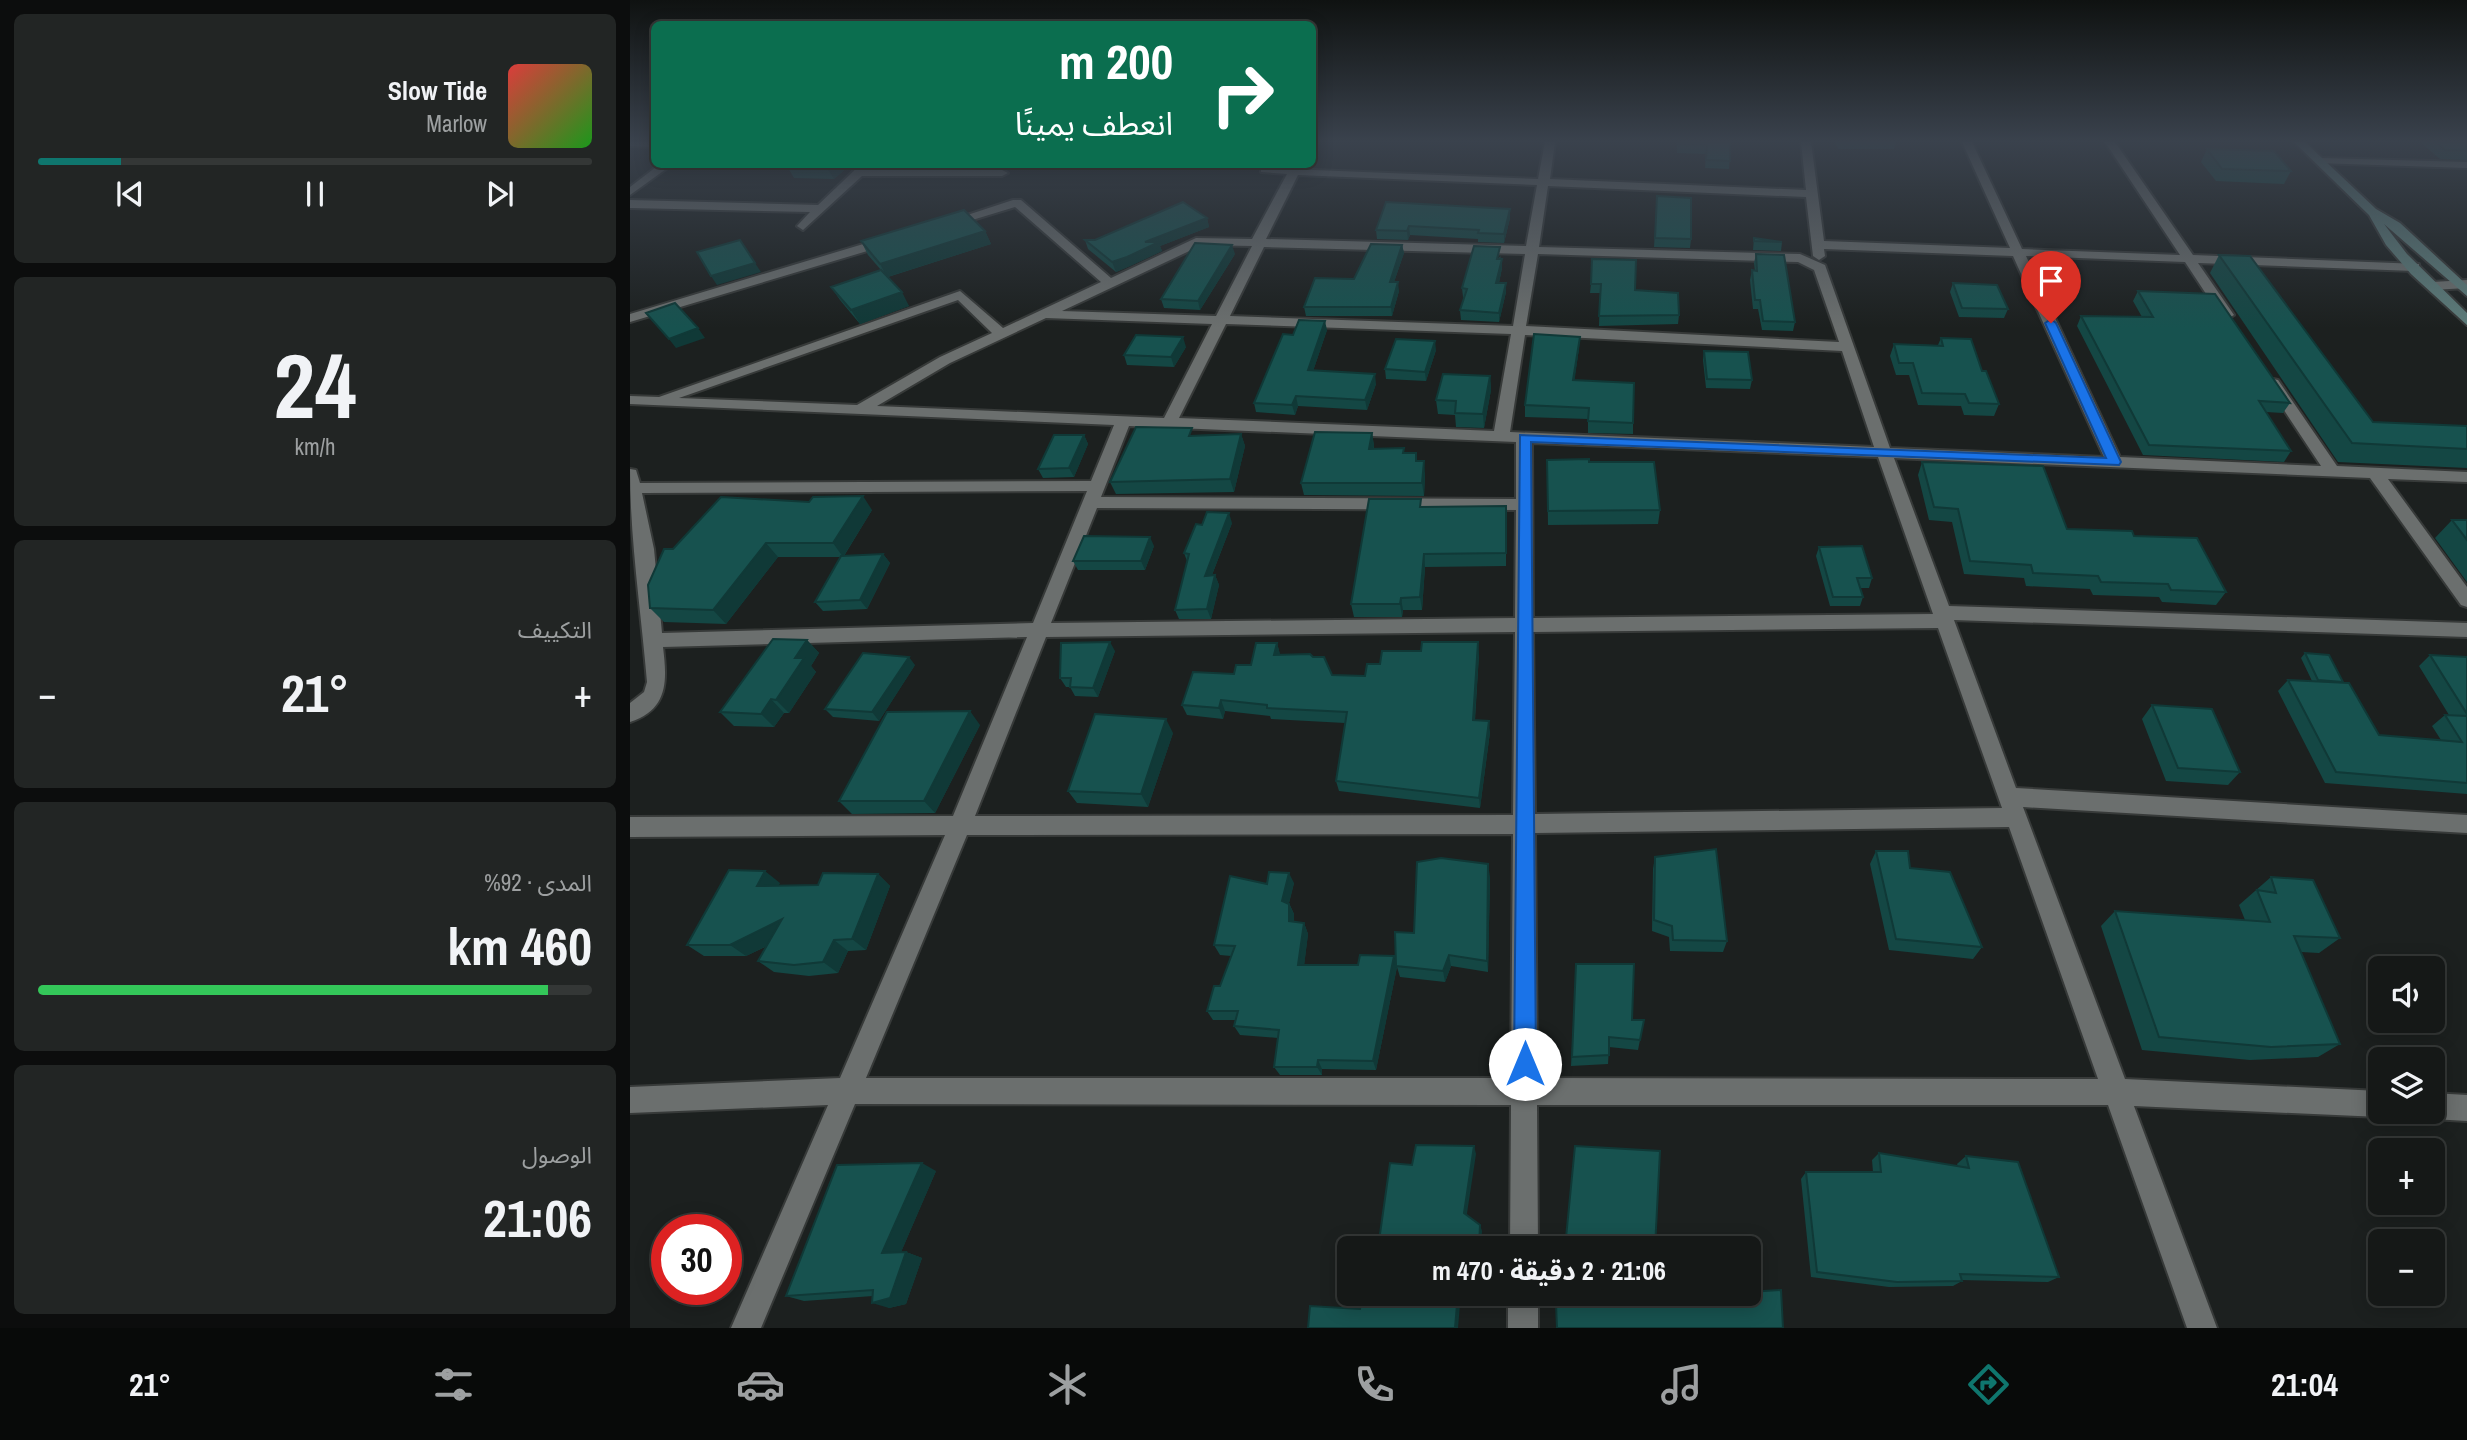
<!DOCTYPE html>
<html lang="ar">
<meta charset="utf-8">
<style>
body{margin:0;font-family:"Archivo Narrow","Noto Sans Arabic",sans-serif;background:#222524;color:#f1f3f6;direction:rtl;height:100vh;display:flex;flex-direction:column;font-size:26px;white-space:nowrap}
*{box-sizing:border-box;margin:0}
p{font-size:23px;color:#9da0a1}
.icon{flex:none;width:38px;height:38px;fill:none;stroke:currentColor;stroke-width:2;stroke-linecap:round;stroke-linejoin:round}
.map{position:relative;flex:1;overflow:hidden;direction:ltr}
.side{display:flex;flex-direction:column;gap:14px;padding:14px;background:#0c0d0d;width:630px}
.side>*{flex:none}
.hud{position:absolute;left:21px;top:21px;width:665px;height:147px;border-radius:10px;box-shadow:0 4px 18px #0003,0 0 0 2px #343736;direction:rtl;background:#0b6e4f;color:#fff;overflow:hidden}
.buttons{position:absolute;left:1738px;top:956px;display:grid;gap:14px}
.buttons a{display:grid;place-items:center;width:77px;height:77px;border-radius:10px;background:#151817;box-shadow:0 4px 18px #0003,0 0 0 2px #343736;font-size:35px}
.speed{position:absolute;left:21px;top:1214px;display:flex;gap:14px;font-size:35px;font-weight:700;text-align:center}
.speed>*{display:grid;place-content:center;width:91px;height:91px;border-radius:50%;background:#151817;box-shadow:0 4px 18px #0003,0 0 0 2px #343736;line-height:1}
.speed .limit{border:10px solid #d22;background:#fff;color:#111}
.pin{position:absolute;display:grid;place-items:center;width:60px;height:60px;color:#fff;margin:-72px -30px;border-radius:50% 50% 50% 0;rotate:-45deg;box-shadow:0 0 7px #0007}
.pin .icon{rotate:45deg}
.me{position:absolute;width:77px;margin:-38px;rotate:0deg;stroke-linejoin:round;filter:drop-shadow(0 0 5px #0008)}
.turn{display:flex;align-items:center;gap:24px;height:147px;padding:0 28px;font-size:32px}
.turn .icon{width:91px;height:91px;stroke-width:2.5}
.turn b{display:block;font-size:49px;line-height:60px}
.big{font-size:52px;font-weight:700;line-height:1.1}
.side .widget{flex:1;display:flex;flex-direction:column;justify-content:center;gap:10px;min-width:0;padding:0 24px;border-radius:10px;background:#222524}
.side .dial{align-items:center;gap:0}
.dial b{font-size:91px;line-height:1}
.song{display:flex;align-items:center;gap:21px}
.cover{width:84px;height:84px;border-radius:10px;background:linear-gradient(135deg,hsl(0 70% 55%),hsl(120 70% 35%))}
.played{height:7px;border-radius:4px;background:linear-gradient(90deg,#0f766e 15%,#343736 15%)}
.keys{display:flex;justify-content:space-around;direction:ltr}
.heat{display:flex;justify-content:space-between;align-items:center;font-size:38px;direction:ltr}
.charge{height:10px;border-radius:5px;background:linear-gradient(90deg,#34c759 92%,#343736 0)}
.trip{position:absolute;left:707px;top:1236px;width:424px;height:70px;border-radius:10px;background:#151817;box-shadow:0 4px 18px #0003,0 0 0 2px #343736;font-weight:700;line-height:70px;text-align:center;direction:rtl}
.dock{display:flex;height:112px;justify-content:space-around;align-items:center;background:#080a09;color:#9da0a1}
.dock .icon{width:49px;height:49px}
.dock .selected{color:#0f766e}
.dock b{font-size:32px;color:#f1f3f6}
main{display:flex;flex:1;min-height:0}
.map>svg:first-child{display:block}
</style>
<main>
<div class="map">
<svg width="1837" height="1328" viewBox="0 0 1837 1328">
<rect width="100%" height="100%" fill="#1c201f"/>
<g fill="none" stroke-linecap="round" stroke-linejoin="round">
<g stroke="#373a39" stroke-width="4">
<path id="minor" d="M0,142H24V147L0,146Z
M915,142H925L920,179L1176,190L1171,142H1181L1194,241L1380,248L1332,142H1342L1392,249L1550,255L1475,142H1485L1563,255L1789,264V270L1784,271L1568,263L1604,315L1597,319L1592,318L1555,262L1396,256L1490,457L1691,466L1636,383L1643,379L1648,380L1707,466L1837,472V482L1758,479L1837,587V607L1831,605L1740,478L1264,458L1319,606L1837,623V637L1324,620L1386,788L1837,815V833L1393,807L1495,1079L1750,1091V1111L1759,1113L1750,1117L1504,1106L1587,1328H1557L1478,1105H907L908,1248H880L881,1105L225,1104L131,1328H101L198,1105L0,1113V1087L210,1078L315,835L0,837V817L323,816L397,637L33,647C37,680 39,709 0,722V703L14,692L17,682C11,611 0,540 0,469L6,470L10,483L461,481L484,425L0,404V396L29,397L330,291L373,328L471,282L385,207L316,228L310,224L383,200H391L481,278L566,238L622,239L657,174L631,172V168L908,179ZM668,175L907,185L896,246L636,239ZM918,186L1176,197L1183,256L1189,260L1195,256L1194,249L1383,256L1474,457L1260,448L1195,265L1170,254L909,247ZM572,245L622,246L586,316L432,311ZM634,247L895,254L883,326L600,316ZM908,254L1168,262L1184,270L1209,342L896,326ZM328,300L362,333L310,357L227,405L49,398ZM416,318L582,324L534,418L247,406L320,363ZM596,324L881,334L864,431L549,418ZM895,335L1212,351L1244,447L880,432ZM499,426L886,442V499L471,497ZM902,443L1248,457L1303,614L903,618ZM457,491L403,623L32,633L24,549L12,493ZM467,508L886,510L885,618L421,623ZM1308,628L1372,808L905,814L903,632ZM885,632L883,815L345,816L416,637ZM1379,827L1468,1079L907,1078L905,833ZM883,834L881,1078H236L337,835Z
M1691,158L1837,162V168L1687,163V159Z
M30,164H43L0,195V187Z
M231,164H243L239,170H372L378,173L372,176H232L173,230L167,226L180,212L0,208V200L188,205Z
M260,236L266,240L264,243L0,322V314Z
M1837,280V288L1802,290L1795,286L1802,282Z
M1802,1093L1837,1095V1121L1802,1119L1793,1115L1791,1111H1802Z
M878,1293H908V1328H878Z"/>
</g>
<g stroke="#373a39" stroke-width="4">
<path id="secondary" d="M1664,142H1675L1746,209L1770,223L1837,285V296L1754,224L1777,254L1837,313V325L1781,274L1756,245L1739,215Z"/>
</g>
<use href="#minor" fill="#6b6f6e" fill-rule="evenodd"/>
<use href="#secondary" fill="#5d7c7a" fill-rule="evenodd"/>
</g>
<path fill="#144744" d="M1047,142H1100L1099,169L1075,168L1076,154L1047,153Z
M1205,142H1266L1264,149H1208Z
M1790,142H1837V160L1810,159Z
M1577,149L1661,171L1654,184L1586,181L1571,162Z
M221,164L204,179L164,178L157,166Z
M1027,196L1061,239L1060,248L1024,247Z
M880,209V218L874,243L848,242V239L780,235L778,240L747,239L746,230Z
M577,218L579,227L530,246L532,251L500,266L486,272L458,249L455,240H465Z
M355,231L361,244L258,277L279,306L230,324L210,300L201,287L251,270L238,255L231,241Z
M1124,238L1152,242L1151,251L1123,250Z
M772,245L774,253L764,282L769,291L762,316H676L674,307L724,279Z
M605,254L570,310L534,308L531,299Z
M1126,254L1165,322L1163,331L1132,330L1128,309H1123L1120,280L1122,270L1125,271L1124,263Z
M1589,255L1743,422L1837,426V468L1708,462L1580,273Z
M871,256L870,259H872V268L869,283H876V292L869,322L831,320L830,310L834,298L833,297L832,288Z
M1006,260L1005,290L1049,315L1048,324L969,326L970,293H960L961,284Z
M1323,283L1378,309L1374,318L1329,317L1320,292Z
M1508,291L1660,403L1653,413L1636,412L1661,451L1654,462L1513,455L1447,326L1451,316L1512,317L1503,301Z
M697,330L683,371L746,384L737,410L668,406L665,415L626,412L624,403L663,335Z
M1311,338L1352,371L1369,404L1364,416L1334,415L1331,406L1288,405L1279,375H1266L1260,356L1264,344L1308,345Z
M556,347L544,367L497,365L494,355Z
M949,348L944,381L1003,423V434L958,433V419L895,417V405Z
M806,350L796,381L756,379L755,369Z
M1074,351L1122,380L1120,389L1076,388L1073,360Z
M860,376L861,390L854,428L826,427L825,415L808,414L806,400Z
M742,433L744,446V449L787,461L795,474L794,496L674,495L671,483Z
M611,434L615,446L604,492L486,494L480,482L564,435Z
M454,435L458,444L444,477L413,478L408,469Z
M917,460L959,462L1030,510L1028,524L918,525Z
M1292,462L1437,529L1504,536L1596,592L1586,605L1532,602L1529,597L1463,595L1460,589L1396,586L1394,578L1334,574L1322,522L1299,520L1288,475Z
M792,507L876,519V566L795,567L792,610H773L772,617H724L721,604Z
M242,510L214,556L253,554L260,563L237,609L193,611L185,602L210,557H148L96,624L34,622L20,608L43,549Z
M1822,520H1837V582L1805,538Z
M602,523L582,575H585L589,585L581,619H549L545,610L557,561L554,553Z
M524,546L515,570H448L443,561Z
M1189,547L1242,578L1239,588H1230L1233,597L1230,606H1200L1186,556Z
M177,640L189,653L181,666L186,672L159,713H154L144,727L104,726L90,712Z
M647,643L650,655L683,657L702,675L735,676L750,664L849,654L845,720L860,732L850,808L709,791L706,781L715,723L641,719L640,716L595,711L593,719L557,715L552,705L621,665Z
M485,651L468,697L445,696L440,687H436L430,678Z
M1675,653L1699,655L1712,683L1749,735L1811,740L1802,726L1815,715H1819L1789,666L1800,655L1837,657V794L1695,783L1648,691L1658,680L1682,681L1671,658Z
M285,665L249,721L203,717L195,709Z
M1522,705L1610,772L1598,785L1536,781L1512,719Z
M350,725L305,813L222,814L209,801Z
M543,733L518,807L447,803L438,791Z
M1246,851L1280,868L1352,947L1343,959L1259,950L1240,864Z
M1025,857L1097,941L1093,952L1040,951L1039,937L1022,931L1023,869Z
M248,874L260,886L236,950L218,951L208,973L179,976L144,972L128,961L137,946L116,956H74L57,945L150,883L148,886L188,885Z
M860,877L858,972L821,966L815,982L770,977L767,967L746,1070L692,1069V1075H650L644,1067L648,1038L610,1035L604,1026L605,1020H583L577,1011L590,986L601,956L590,955L584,945L637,884L664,883L659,903L664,914V922L674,923L678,934L674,965L766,966L784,933Z
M1641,877L1710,938L1689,953L1671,952L1710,1044L1688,1057L1620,1060L1512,1050L1471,926L1485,911L1615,920L1609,905Z
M946,964L1002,1020H1014L1008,1050L979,1047L978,1064L941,1066Z
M1249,1153L1328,1166L1327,1164L1336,1156L1429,1277L1418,1282L1331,1280L1332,1281L1323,1286L1259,1287L1181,1277L1171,1179L1176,1172H1243L1242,1160Z
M306,1171L271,1252H276L292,1258L276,1304L259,1308L243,1296L174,1301L156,1296Z"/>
<path fill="#103937" d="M201,164H221L204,179L197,168Z
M880,209V218L874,243V234Z
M577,218L579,227L530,246L532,251L500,266L486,272L482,262L515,242Z
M779,226L780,235L778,240L777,231Z
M355,231L361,244L257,277L250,264Z
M602,245L605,254L570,310L568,301Z
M772,245L774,253L761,291L760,282Z
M872,259V268L867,292L866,283Z
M125,263L131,272L87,285L81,276Z
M768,282L769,291L762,316L761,307Z
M876,283V292L869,322V313Z
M272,292L279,306L230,324L221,310Z
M695,321L697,330L680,380L678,370Z
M68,328L75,338L46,348L39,339Z
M553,337L556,347L544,367L541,357Z
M950,337L949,348L943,392V380Z
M805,341L806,350L796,381L795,372Z
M745,374L746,384L737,410L735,400Z
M860,376L861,390L854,428L853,414Z
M666,396L668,406L665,415L662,405Z
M742,433L744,446L741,461L739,449Z
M611,434L615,446L604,492L600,479Z
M454,435L458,444L444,477L439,468Z
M794,461L795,474L794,496L792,483Z
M233,496L242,510L213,557L203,543Z
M599,513L602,523L578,585L575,576Z
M520,537L524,546L515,570L511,561Z
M136,543L148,557L96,624L83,610Z
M253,554L260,563L237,609L230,600Z
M794,554L795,567L792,610L790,597Z
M585,575L589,585L581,619L577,609Z
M771,598L773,610L772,617L770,604Z
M177,640L189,653L181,666L186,672L159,713L146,700L165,658Z
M480,642L485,651L468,697L463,688Z
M848,642L849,654L844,731L843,720Z
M647,643L650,654L647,666L644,655Z
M279,657L285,665L249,721L242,712Z
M141,699L154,713L144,727L131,714Z
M591,700L595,711L593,719L589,708Z
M340,711L350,725L305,813L294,801Z
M536,719L543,733L518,807L511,794Z
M859,721L860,732L850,808L849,798Z
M858,864L860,877L858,972L857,961Z
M135,871L150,883L142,898L127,886Z
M659,873L664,883L657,911L652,901Z
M248,874L260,886L236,950L222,939Z
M659,904L664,914V931L659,921Z
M152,919L167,931L116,956L100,945Z
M674,923L678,934L673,975L668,965Z
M204,940L218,951L208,973L193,962Z
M819,955L821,966L815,982L813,971Z
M764,956L767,967L746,1070L743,1061Z
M688,1060L692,1069V1075L687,1067Z
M844,1146L846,1154L836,1220L834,1213Z
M292,1163L306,1171L268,1259L252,1253Z
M850,1225L852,1231L851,1248H849Z
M276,1252L292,1258L276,1304L259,1308L242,1303Z
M828,1293H831L828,1328H825Z"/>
<path fill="#17524f" stroke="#103937" stroke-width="2" d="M1048,142H1100V161L1076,160L1077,145L1047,144Z
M1806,142H1837V151L1815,150Z
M1577,149L1644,151L1661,171L1592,169Z
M159,164H201L197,168L157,166Z
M1027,196L1061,198V239L1025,238Z
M553,202L577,218L515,242H529L497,257L482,262L455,240H465Z
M756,202L880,209L874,234L848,233L849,230L779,226L777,231L746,230Z
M334,210L355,231L250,264L231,241Z
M1124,238L1152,242L1124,241Z
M110,240L125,263L81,276L67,252Z
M565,243L602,245L568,301L531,299Z
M741,244L772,245L760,282H768L761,307H674L685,278L724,279Z
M844,246L870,247L867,259H872L866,283H876L869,313L830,310L837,289L832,288Z
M1126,254L1154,255L1165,322L1133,321L1130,300H1125L1122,270L1127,271Z
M1589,255L1620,256L1743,422L1837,426V449L1722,443Z
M962,259L1006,260L1005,290L1048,293L1049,315L969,316L971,284H961Z
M251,270L272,292L221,310L201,287Z
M1323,283L1367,285L1378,309L1332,308Z
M1508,291L1585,294L1660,403L1629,401L1661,451L1519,445L1451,316L1523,317Z
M45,303L68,328L39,339L16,313Z
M669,320L695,321L678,370L745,374L735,400L666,396L662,405L624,403L653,334L663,335Z
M904,334L950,337L943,380L1004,383L1003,423L958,421L959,408L895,405Z
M506,335L553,337L541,357L494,355Z
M1311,338L1341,339L1352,371H1356L1369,404L1339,403L1335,394L1292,393L1283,363H1269L1264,344L1313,346Z
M766,339L805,341L795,372L755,369Z
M1074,351L1118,352L1122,380L1077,379Z
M813,374L860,376L853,414L825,413L826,401L806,400Z
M506,427L562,428L559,436L611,434L600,479L480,482Z
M685,432L742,433L739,449L774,448L773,453H786V461H794L792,483H671Z
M424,435H454L439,468L408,469Z
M959,459V462H1024L1030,510L918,511L917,460Z
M1292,462L1413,466L1437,529L1502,531L1504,536L1567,538L1596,592L1541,590L1538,584L1471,582L1468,576L1403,573L1401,565L1340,561L1328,509L1304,507Z
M233,496L203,543H136L83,610L20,608L18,585L34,549H43L91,497L179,502L183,497Z
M739,499H791L790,507L876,506V553L794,554L790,597L771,598L770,604H721Z
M577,512L599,513L575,576L585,575L577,609L545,610L559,554L554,553L566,524L572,525Z
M1822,520H1837V540Z
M454,536L520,537L511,561H443Z
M1232,546L1242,578H1227L1233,597H1203L1189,547Z
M253,554L230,600L185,602L211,556Z
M143,639L177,640L165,658H174L146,700L141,699L131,714L90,712Z
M480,642L463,688L440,687L441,678H430L431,643Z
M792,642H848L843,720L859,721L849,798L706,781L717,712L637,708V705L591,700L589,708L552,705L563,672L604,674L606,665H621L626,643H647L644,655L680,654L683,657H694L702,675L735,676L737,664H750L752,651H791Z
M233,653L279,657L242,712L195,709Z
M1675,653L1699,655L1713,682L1688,680Z
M1800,655L1837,657V714Z
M1658,680L1719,683L1749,735L1832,742L1815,715L1837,716V783L1706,772Z
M1522,705L1582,709L1610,772L1548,768Z
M340,711L294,801H209L257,712Z
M465,714L536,719L511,794L438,791Z
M1086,849L1097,941L1043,940L1042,926L1024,920L1025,857Z
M1246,851H1278L1280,868L1320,872L1352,947L1266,939Z
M811,858L858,864L857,961L819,955L813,971L766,966L765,932L784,933L787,862Z
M99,870L135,871L127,886L188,885L193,873L248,874L222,939L204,940L193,962L164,965L128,961L152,919L100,945H57Z
M639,872L659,873L652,901L659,904V921L674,923L668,965H728L730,955L764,956L743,1061L688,1060L687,1067H644L649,1030L604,1026L608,1011H577L584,986H590L605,946L584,945L600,876L637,884Z
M1641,877L1683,880L1710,938L1664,936L1710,1044L1641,1047L1529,1037L1485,911L1640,922L1627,890L1646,893Z
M946,964H1004L1002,1020H1014L1010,1040L979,1037V1055L942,1057Z
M786,1145L844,1146L834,1213L850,1225L849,1248H748L760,1163L782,1165Z
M945,1146L1030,1151L1025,1248H935Z
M1249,1153L1339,1168L1336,1156L1388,1162L1429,1277L1330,1274L1332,1281L1267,1282L1187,1272L1176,1172H1251Z
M292,1163L252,1253L276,1252L260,1298L242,1303L243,1290L156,1296L207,1165Z
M1151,1290L1153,1328H927L926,1304L930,1303L931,1293H1023L1022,1298L1092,1293H1118V1292Z
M733,1293H828L825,1328H678L680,1306L730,1309Z"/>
<linearGradient id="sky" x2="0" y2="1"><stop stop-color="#0f1211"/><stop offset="0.43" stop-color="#3a424d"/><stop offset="1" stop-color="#3a424d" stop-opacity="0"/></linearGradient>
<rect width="1837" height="328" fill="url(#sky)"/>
<path fill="#1a73e8" stroke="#114b97" stroke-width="2" d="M1421,319L1426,323L1491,462L1489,465L901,442L906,1064L902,1072L895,1075L887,1072L884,1064L890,435L1476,458L1415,323Z"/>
</svg>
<div class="buttons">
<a><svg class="icon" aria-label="sound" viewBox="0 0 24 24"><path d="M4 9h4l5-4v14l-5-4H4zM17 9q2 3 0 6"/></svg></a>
<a><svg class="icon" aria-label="layers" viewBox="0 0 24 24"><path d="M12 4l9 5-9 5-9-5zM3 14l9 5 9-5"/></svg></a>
<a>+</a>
<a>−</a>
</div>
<div class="speed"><div class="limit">30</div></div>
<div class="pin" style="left:1421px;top:323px;background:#d93025"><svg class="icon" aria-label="arrive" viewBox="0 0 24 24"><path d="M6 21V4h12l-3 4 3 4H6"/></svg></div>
<svg class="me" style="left:895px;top:1064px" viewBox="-20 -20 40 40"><circle r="19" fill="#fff"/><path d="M0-13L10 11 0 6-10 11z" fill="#1a73e8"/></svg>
<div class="trip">21:06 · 2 دقيقة · 470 m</div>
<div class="hud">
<div class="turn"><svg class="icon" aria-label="right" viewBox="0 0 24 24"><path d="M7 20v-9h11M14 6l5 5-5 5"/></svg><div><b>200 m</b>انعطف يمينًا</div></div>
</div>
</div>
<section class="side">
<div class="widget">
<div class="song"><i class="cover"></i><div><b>Slow Tide</b><p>Marlow</p></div></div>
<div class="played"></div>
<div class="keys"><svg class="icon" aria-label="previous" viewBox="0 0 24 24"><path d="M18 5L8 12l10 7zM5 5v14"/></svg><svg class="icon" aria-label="pause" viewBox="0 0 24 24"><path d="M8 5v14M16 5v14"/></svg><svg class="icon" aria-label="next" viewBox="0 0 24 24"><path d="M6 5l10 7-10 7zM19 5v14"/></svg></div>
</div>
<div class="widget dial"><b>24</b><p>km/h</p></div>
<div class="widget"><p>التكييف</p>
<div class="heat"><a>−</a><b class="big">21°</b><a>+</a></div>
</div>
<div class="widget"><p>المدى · 92%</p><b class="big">460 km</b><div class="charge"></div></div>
<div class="widget"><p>الوصول</p><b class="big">21:06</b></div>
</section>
</main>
<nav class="dock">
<b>21:04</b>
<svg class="icon selected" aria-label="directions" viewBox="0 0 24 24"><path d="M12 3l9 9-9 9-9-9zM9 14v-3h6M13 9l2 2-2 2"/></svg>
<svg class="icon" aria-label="music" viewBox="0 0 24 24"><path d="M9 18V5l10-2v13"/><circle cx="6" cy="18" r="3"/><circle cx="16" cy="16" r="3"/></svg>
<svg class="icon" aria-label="phone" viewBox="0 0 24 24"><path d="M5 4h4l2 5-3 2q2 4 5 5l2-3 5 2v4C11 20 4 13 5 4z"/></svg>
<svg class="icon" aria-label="climate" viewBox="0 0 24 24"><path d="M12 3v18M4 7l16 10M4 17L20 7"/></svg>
<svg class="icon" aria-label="car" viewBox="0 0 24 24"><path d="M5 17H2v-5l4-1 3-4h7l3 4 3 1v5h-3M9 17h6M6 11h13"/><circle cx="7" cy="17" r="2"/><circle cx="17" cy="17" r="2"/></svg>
<svg class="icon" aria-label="filters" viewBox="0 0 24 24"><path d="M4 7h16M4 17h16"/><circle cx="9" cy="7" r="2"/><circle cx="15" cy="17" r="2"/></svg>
<b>21°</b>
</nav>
